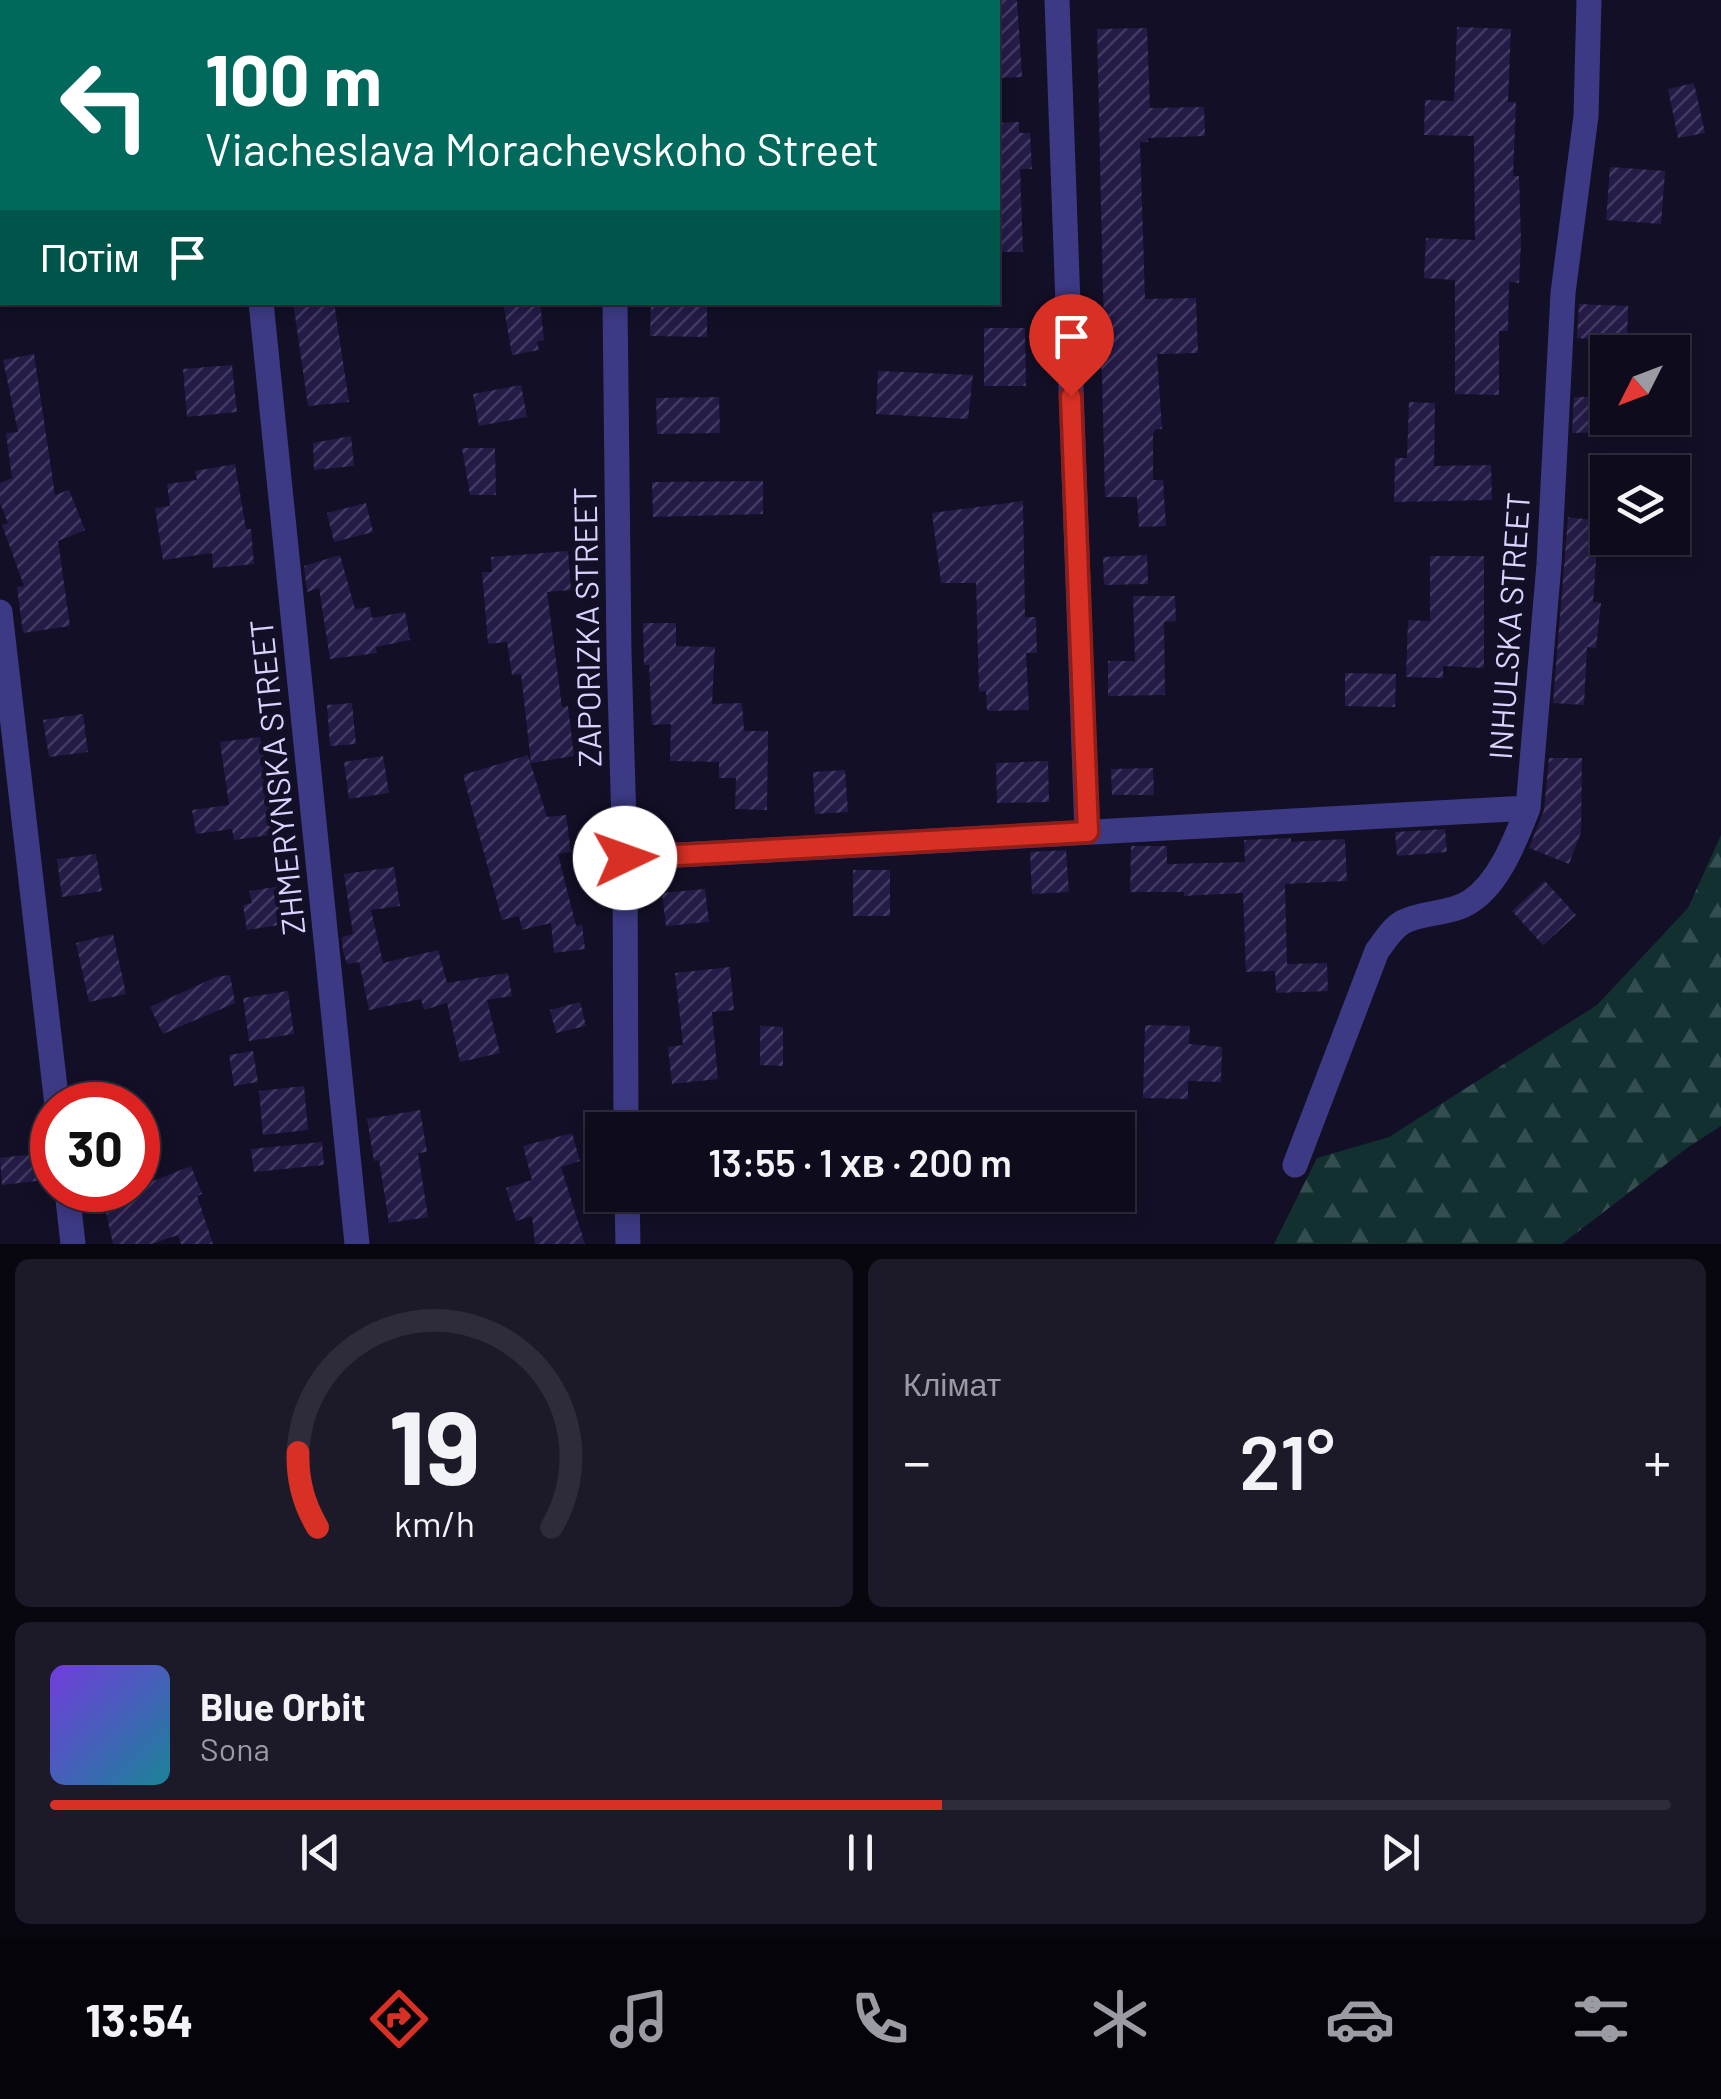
<!DOCTYPE html>
<html lang="uk">
<meta charset="utf-8">
<style>
body{margin:0;font-family:Barlow,sans-serif;background:#1c1929;color:#f1f3f6;height:100vh;display:flex;flex-direction:column;font-size:38px;white-space:nowrap}
*{box-sizing:border-box;margin:0}
p{font-size:32px;color:#9b9ba3}
.icon{flex:none;width:55px;height:55px;fill:none;stroke:currentColor;stroke-width:2;stroke-linecap:round;stroke-linejoin:round}
.map{position:relative;height:1244px;overflow:hidden}
.side{display:flex;flex-direction:column;gap:15px;padding:15px;background:#08060f;flex:1}
.side>*{flex:none}
.hud{position:absolute;left:0px;top:0px;width:1000px;height:305px;box-shadow:0 5px 15px #0003,0 0 0 2px #2e2b3b;background:#00695c;color:#fff;overflow:hidden}
.needle{width:65px;rotate:228deg}
.fabs{position:absolute;left:1590px;top:335px;display:grid;gap:20px}
.fabs a{display:grid;place-items:center;width:100px;height:100px;border-radius:0px;background:#0e0b1c;box-shadow:0 5px 15px #0003,0 0 0 2px #2e2b3b;font-size:50px}
.speed{position:absolute;left:30px;top:1082px;display:flex;gap:20px;font-size:50px;font-weight:700;text-align:center}
.speed>*{display:grid;place-content:center;width:130px;height:130px;border-radius:50%;background:#0e0b1c;box-shadow:0 5px 15px #0003,0 0 0 2px #2e2b3b;line-height:1}
.speed .limit{border:15px solid #d22;background:#fff;color:#111}
.pin{position:absolute;display:grid;place-items:center;width:85px;height:85px;color:#fff;margin:-102px -42px;border-radius:50% 50% 50% 0;rotate:-45deg;box-shadow:0 0 10px #0007}
.pin .icon{rotate:45deg}
.me{position:absolute;width:110px;margin:-55px;rotate:87deg;stroke-linejoin:round;filter:drop-shadow(0 0 8px #0008)}
.turn{display:flex;align-items:center;gap:35px;height:210px;padding:0 40px;font-size:45px}
.turn .icon{width:130px;height:130px;stroke-width:2.5}
.turn b{display:block;font-size:70px;line-height:85px}
.then{display:flex;align-items:center;height:95px;padding:0 40px;background:#0003;gap:20px;font-size:38px}
.big{font-size:75px;font-weight:600;line-height:1.1}
.side .widget{flex:1;display:flex;flex-direction:column;justify-content:center;gap:15px;min-width:0;padding:0 35px;border-radius:15px;background:#1c1929}
.side .dial{align-items:center;gap:0}
.dial svg{height:260px;overflow:visible;fill:none;stroke:#2e2b3b;stroke-width:7;stroke-linecap:round;text-anchor:middle}
.dial text{fill:#f1f3f6;stroke:none}
.song{display:flex;align-items:center;gap:30px}
.cover{width:120px;height:120px;border-radius:15px;background:linear-gradient(135deg,hsl(260 70% 55%),hsl(190 70% 35%))}
.played{height:10px;border-radius:5px;background:linear-gradient(90deg,#d93025 55%,#2e2b3b 55%)}
.keys{display:flex;justify-content:space-around;direction:ltr}
.heat{display:flex;justify-content:space-between;align-items:center;font-size:55px;direction:ltr}
.side .tiles{flex:1;display:grid;gap:15px;grid-template-columns:1fr 1fr}
.widget:last-child{grid-column:span 2}
.trip{position:absolute;left:585px;top:1112px;width:550px;height:100px;border-radius:0px;background:#0e0b1c;box-shadow:0 5px 15px #0003,0 0 0 2px #2e2b3b;font-weight:600;line-height:100px;text-align:center}
.menu{display:flex;height:160px;justify-content:space-around;align-items:center;background:#06040b;color:#9b9ba3}
.menu .icon{width:70px;height:70px}
.menu .current{color:#d93025}
.menu b{font-size:45px;color:#f1f3f6}
.map>svg:first-child{display:block}
</style>
<div class="map">
<svg width="1721" height="1244" viewBox="0 0 1721 1244">
<defs>
<pattern id="forest-firs" width="22" height="20" patternUnits="userSpaceOnUse" patternTransform="scale(2.5)"><rect width="22" height="20" fill="#12302f"/><path d="M5 1l3.5 6h-7zM16 11l3.5 6h-7z" fill="#344d4e"/></pattern>
<pattern id="building-hatch" width="6" height="6" patternUnits="userSpaceOnUse" patternTransform="scale(2.5)"><rect width="6" height="6" fill="#241b47"/><path d="M-1 1l2-2M0 6l6-6M5 7l2-2" fill="none" stroke="#433b63"/></pattern>
</defs>
<rect width="100%" height="100%" fill="#130f26"/>
<path fill="url(#forest-firs)" d="M1721,835V1126L1687,1148L1562,1244H1274L1317,1158L1389,1137L1597,1005L1688,908Z"/>
<path fill="url(#building-hatch)" d="M998,0H1017L1022,77L998,78Z
M1457,27L1511,29L1508,102H1516L1513,176H1519L1521,243L1519,283L1509,282L1508,331H1499V395L1455,394V280L1424,278L1426,238L1475,240L1474,136L1424,135L1425,100L1454,101Z
M1147,28L1150,108L1204,107L1205,136L1148,138V142H1140L1145,299L1196,298L1198,353L1157,354L1162,429H1156L1153,434V480H1163L1166,526L1139,527L1137,497H1105L1102,373L1098,336L1104,335L1097,29Z
M1694,83L1705,133L1678,138L1668,89Z
M1019,122V133H1030L1032,169H1020L1023,252H998V123Z
M1610,167L1665,171L1661,224L1606,220Z
M293,302H334L349,402L308,406Z
M503,302H540L544,340L537,342L539,350L512,355Z
M651,302H707V337L650,336Z
M1579,304L1628,306L1627,342L1577,338Z
M984,328H1025L1026,386H984Z
M34,354L55,495L69,490L85,530L58,541L70,626L23,633L17,587L24,586L2,525L8,523L0,503V483L12,478L6,433L18,432L3,360Z
M232,365L237,412L187,417L183,369Z
M878,371L973,375L968,419L876,414Z
M521,385L527,417L479,426L473,394Z
M719,397L720,433L657,434L656,398Z
M1574,397H1608V432L1572,433Z
M1409,402L1435,403L1434,466L1491,465L1492,500L1394,502L1395,458H1407Z
M351,436L354,466L314,470L313,443Z
M462,448H495L496,495H470Z
M235,464L246,529H251L254,564L213,568L212,553L163,560L155,508L170,506L167,484L197,480L195,471Z
M763,481V514L653,517L652,482Z
M1023,501L1025,617H1036L1037,653H1026L1029,710L987,711L986,691L979,692L976,583H941L932,513Z
M366,503L373,532L334,542L327,513Z
M1568,517L1599,521L1593,602L1601,603L1596,648L1587,647L1584,705L1553,703Z
M568,551L571,590L547,592L562,707L568,706L574,756L531,763L521,674L512,675L507,642L488,644L482,572H492L491,557Z
M340,555L355,609L370,607L372,618L405,612L410,640L376,647L377,653L330,659L319,588L307,592L304,566Z
M1147,555L1148,584L1104,585L1103,557Z
M1430,556H1484V668L1443,666V678L1406,677L1408,620L1430,621Z
M1133,596H1175L1176,621L1164,622L1165,695L1108,696V661H1135Z
M643,623H676V646L715,647L712,704L742,703L744,731H768L767,810L735,809L736,778H719V762L670,761L671,724L652,725L649,665H644Z
M1345,673L1396,674L1395,707L1345,706Z
M352,703L356,744L330,746L327,705Z
M83,714L88,752L49,757L43,720Z
M260,737L277,834L234,840L232,829L196,834L192,810L229,805L220,742Z
M528,755L547,817L566,815L571,852L558,854L576,926L582,925L585,949L554,953L551,923L522,930L519,916L502,920L463,775Z
M383,756L389,793L349,799L344,762Z
M1549,758H1582L1581,832L1569,864L1529,848L1544,810Z
M1048,761L1049,802L997,803L996,763Z
M1153,768L1154,795H1112L1111,769Z
M845,770L848,812L815,814L813,772Z
M1445,829L1447,852L1397,856L1395,832Z
M1291,838V842L1345,839L1347,881L1285,884L1287,964L1327,963L1328,991L1276,993L1275,971L1246,972L1243,893L1184,896V892H1130L1131,846H1167V864L1245,862L1244,840Z
M1066,850L1069,892L1032,894L1030,852Z
M96,854L102,891L62,897L57,859Z
M394,867L400,906L371,910L383,963L438,950L447,983L508,973L512,996L487,1000L500,1053L460,1062L447,1003L424,1010L421,999L369,1010L359,962L347,964L343,951L342,937L353,934L344,874Z
M853,870H890V916H853Z
M1545,881L1576,915L1543,945L1512,911Z
M281,886L286,924L247,930L243,905L252,903L249,891Z
M705,889L709,922L666,926L662,893Z
M113,934L126,994L89,1002L76,943Z
M730,967L734,1010L712,1012L718,1079L672,1084L668,1047L683,1045L675,973Z
M230,975L235,1003L163,1034L150,1007L216,977Z
M288,991L294,1034L249,1041L243,998Z
M580,1002L586,1026L556,1033L550,1010Z
M1145,1025L1190,1026L1189,1044L1222,1047L1221,1082L1188,1081V1099L1143,1098Z
M760,1026L783,1027V1066L760,1065Z
M253,1051L258,1082L234,1086L229,1055Z
M304,1086L308,1130L263,1135L259,1091Z
M420,1110L427,1152L418,1153L428,1217L389,1223L379,1160L374,1161L367,1119Z
M572,1133L580,1161L561,1167L585,1244H535L532,1216L516,1221L506,1188L532,1180L523,1146Z
M322,1142L324,1165L254,1172L251,1149Z
M34,1154L37,1181L2,1185L0,1158Z
M191,1166L202,1194L197,1196L213,1244H181L178,1235L151,1244H113L101,1190H138V1187Z"/>
<g fill="none" stroke-linecap="round" stroke-linejoin="round">
<path stroke="#3d3a85" stroke-width="25" d="M231,0V2
M606,0V2
M1057,0L1087,832
M261,302L357,1244
M615,302L619,653L625,858L626,1130
M0,612L57,1105
M625,858L1528,808
M1295,1165L1377,951C1384,942 1392,928 1403,922C1424,911 1451,915 1471,901C1500,882 1516,838 1528,808L1549,564L1563,293L1586,116L1589,0
M67,1190L73,1244
M627,1195L628,1244"/>
</g>
<g fill="none" stroke-linecap="round" stroke-linejoin="round">
<g stroke="#8d1f18" stroke-width="25">
<path id="route" d="M625,858L1088,832L1071,396"/>
</g>
<use href="#route" stroke="#d93025" stroke-width="18"/>
</g>
<g text-anchor="middle" stroke-width="10" stroke-linejoin="round" paint-order="stroke">
<g font-size="32" fill="#d9d4ff" stroke="#130f26">
<text transform="translate(1510 626) rotate(-86)" y="11">INHULSKA STREET</text>
<text transform="translate(588 627) rotate(-91)" y="11">ZAPORIZKA STREET</text>
<text transform="translate(278 777) rotate(-96)" y="11">ZHMERYNSKA STREET</text>
</g>
</g>
</svg>
<div class="fabs">
<a><svg class="needle" viewBox="-14 -14 28 28"><path d="M0-13l5 13h-10z" fill="#e53935"/><path d="M0 13l5-13h-10z" fill="#9b9ba3"/></svg></a>
<a><svg class="icon" aria-label="layers" viewBox="0 0 24 24"><path d="M12 4l9 5-9 5-9-5zM3 14l9 5 9-5"/></svg></a>
</div>
<div class="speed"><div class="limit">30</div></div>
<div class="pin" style="left:1071px;top:396px;background:#d93025"><svg class="icon" aria-label="arrive" viewBox="0 0 24 24"><path d="M6 21V4h12l-3 4 3 4H6"/></svg></div>
<svg class="me" style="left:625px;top:858px" viewBox="-20 -20 40 40"><circle r="19" fill="#fff"/><path d="M0-13L10 11 0 6-10 11z" fill="#d93025"/></svg>
<div class="trip">13:55 · 1 хв · 200 m</div>
<div class="hud">
<div class="turn"><svg class="icon" aria-label="left" viewBox="0 0 24 24"><path d="M17 20v-9H6M10 6l-5 5 5 5"/></svg><div><b>100 m</b>Viacheslava Morachevskoho Street</div></div>
<div class="then">Потім<svg class="icon" aria-label="arrive" viewBox="0 0 24 24"><path d="M6 21V4h12l-3 4 3 4H6"/></svg></div>
</div>
</div>
<section class="side">
<div class="tiles">
<div class="widget dial"><svg viewBox="0 0 100 80">
<path d="M14 69A42 42 0 1 1 86 69"/>
<path d="M14 69A42 42 0 0 1 8 46" stroke="#d93025"/>
<text x="50" y="56" font-size="32" font-weight="700">19</text>
<text x="50" y="72" font-size="11">km/h</text>
</svg></div>
<div class="widget"><p>Клімат</p>
<div class="heat"><a>−</a><b class="big">21°</b><a>+</a></div>
</div>
<div class="widget">
<div class="song"><i class="cover"></i><div><b>Blue Orbit</b><p>Sona</p></div></div>
<div class="played"></div>
<div class="keys"><svg class="icon" aria-label="previous" viewBox="0 0 24 24"><path d="M18 5L8 12l10 7zM5 5v14"/></svg><svg class="icon" aria-label="pause" viewBox="0 0 24 24"><path d="M8 5v14M16 5v14"/></svg><svg class="icon" aria-label="next" viewBox="0 0 24 24"><path d="M6 5l10 7-10 7zM19 5v14"/></svg></div>
</div>
</div>
</section>
<nav class="menu">
<b>13:54</b>
<svg class="icon current" aria-label="directions" viewBox="0 0 24 24"><path d="M12 3l9 9-9 9-9-9zM9 14v-3h6M13 9l2 2-2 2"/></svg>
<svg class="icon" aria-label="music" viewBox="0 0 24 24"><path d="M9 18V5l10-2v13"/><circle cx="6" cy="18" r="3"/><circle cx="16" cy="16" r="3"/></svg>
<svg class="icon" aria-label="phone" viewBox="0 0 24 24"><path d="M5 4h4l2 5-3 2q2 4 5 5l2-3 5 2v4C11 20 4 13 5 4z"/></svg>
<svg class="icon" aria-label="climate" viewBox="0 0 24 24"><path d="M12 3v18M4 7l16 10M4 17L20 7"/></svg>
<svg class="icon" aria-label="car" viewBox="0 0 24 24"><path d="M5 17H2v-5l4-1 3-4h7l3 4 3 1v5h-3M9 17h6M6 11h13"/><circle cx="7" cy="17" r="2"/><circle cx="17" cy="17" r="2"/></svg>
<svg class="icon" aria-label="filters" viewBox="0 0 24 24"><path d="M4 7h16M4 17h16"/><circle cx="9" cy="7" r="2"/><circle cx="15" cy="17" r="2"/></svg>
</nav>
